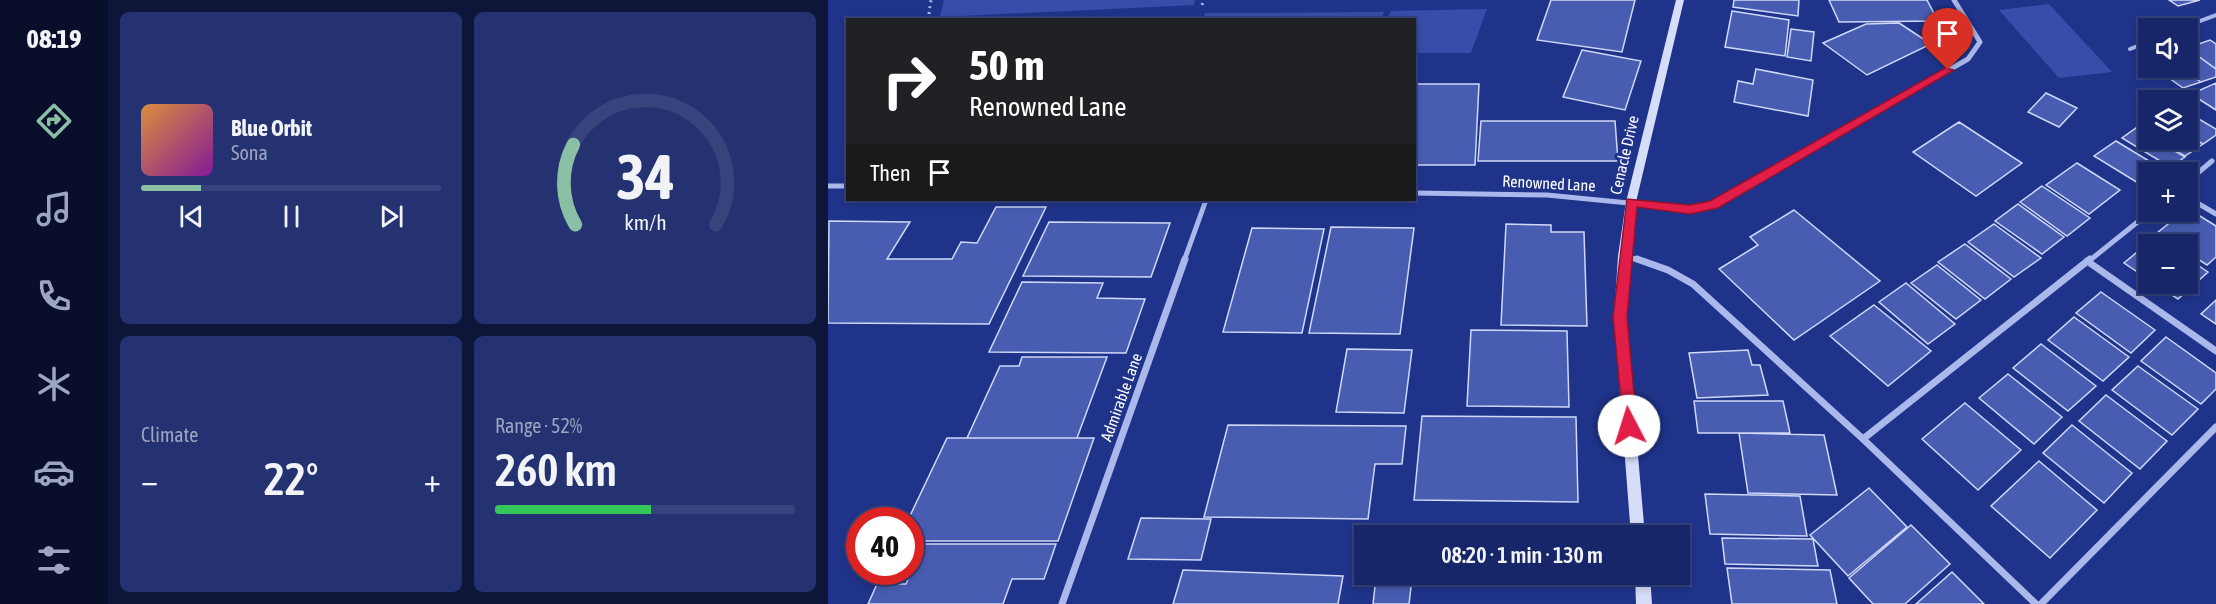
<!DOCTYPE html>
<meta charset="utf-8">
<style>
body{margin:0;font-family:"Asap Condensed",sans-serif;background:#243271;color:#f1f3f6;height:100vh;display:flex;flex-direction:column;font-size:22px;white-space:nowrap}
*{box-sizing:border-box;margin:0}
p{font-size:20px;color:#9ea5c0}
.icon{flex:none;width:33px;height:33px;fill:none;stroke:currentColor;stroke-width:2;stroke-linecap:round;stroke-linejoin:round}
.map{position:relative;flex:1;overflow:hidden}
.sheet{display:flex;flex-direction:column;gap:12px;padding:12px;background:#0d1539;width:720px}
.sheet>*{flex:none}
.banner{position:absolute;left:18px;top:18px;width:570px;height:183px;border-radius:0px;box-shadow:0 3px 9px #0003,0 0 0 2px #36437c;background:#202124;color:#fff;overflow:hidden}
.buttons{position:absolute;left:1310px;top:18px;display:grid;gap:12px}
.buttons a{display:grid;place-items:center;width:60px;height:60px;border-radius:0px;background:#172668;box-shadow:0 3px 9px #0003,0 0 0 2px #36437c;font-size:30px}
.speed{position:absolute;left:18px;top:507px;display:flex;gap:12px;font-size:30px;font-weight:700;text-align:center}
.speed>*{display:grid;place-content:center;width:78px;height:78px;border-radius:50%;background:#172668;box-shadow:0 3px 9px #0003,0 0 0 2px #36437c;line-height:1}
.speed .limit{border:9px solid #d22;background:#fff;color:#111}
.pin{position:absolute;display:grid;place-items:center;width:51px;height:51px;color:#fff;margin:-62px -26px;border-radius:50% 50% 50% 0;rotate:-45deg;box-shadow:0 0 6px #0007}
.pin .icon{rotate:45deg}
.me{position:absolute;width:66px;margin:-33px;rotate:355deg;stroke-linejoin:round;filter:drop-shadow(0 0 4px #0008)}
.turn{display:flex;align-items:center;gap:21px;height:126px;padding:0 24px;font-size:27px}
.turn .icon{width:78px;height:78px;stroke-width:2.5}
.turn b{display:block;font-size:42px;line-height:51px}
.then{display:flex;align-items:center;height:57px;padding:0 24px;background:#0003;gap:12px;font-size:22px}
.big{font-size:45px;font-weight:600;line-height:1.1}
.sheet .widget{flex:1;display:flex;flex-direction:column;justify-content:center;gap:9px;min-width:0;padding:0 21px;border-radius:9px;background:#243271}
.sheet .dial{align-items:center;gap:0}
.dial svg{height:156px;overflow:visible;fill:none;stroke:#36437c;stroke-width:7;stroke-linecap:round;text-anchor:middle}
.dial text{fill:#f1f3f6;stroke:none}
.song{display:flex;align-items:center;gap:18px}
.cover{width:72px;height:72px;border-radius:9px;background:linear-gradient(135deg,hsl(30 70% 55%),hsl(290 70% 35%))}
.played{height:6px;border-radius:3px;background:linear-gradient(90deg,#8abfa5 20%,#36437c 20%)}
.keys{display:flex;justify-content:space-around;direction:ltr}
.heat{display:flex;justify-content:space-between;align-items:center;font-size:33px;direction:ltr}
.charge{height:9px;border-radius:4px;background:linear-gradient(90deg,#34c759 52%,#36437c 0)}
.sheet .tiles{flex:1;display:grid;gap:12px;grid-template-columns:repeat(2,1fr)}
.trip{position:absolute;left:526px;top:525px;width:336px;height:60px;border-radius:0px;background:#172668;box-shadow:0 3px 9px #0003,0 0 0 2px #36437c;font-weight:600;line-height:60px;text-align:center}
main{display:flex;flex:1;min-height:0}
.tabs{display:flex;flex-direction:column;width:108px;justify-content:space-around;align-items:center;background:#090f2a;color:#9ea5c0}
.tabs .icon{width:42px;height:42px}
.tabs .active{color:#8abfa5}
.tabs b{font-size:27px;color:#f1f3f6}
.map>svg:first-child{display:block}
</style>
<main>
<nav class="tabs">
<b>08:19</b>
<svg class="icon active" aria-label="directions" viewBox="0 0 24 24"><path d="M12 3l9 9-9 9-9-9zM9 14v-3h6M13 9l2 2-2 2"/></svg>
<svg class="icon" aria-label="music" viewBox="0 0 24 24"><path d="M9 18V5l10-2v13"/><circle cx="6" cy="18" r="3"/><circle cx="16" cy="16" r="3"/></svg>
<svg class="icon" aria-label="phone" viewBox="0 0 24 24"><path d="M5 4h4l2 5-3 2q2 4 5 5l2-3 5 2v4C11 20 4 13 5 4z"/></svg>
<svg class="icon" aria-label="climate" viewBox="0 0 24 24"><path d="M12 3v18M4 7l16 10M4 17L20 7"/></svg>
<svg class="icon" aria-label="car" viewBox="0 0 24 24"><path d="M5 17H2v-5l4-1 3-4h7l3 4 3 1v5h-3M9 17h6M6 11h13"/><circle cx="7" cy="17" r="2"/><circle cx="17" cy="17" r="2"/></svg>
<svg class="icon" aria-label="filters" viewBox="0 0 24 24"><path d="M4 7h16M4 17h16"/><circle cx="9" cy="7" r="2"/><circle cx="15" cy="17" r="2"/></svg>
</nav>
<section class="sheet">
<div class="tiles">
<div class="widget">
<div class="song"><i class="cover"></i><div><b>Blue Orbit</b><p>Sona</p></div></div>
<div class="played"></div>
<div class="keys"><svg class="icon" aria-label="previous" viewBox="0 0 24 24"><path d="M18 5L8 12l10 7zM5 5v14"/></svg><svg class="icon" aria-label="pause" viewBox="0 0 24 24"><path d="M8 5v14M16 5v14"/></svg><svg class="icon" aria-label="next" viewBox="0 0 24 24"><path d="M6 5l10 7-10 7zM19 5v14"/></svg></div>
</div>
<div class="widget dial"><svg viewBox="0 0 100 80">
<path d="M14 69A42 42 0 1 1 86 69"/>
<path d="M14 69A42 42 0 0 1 13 28" stroke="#8abfa5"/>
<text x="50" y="56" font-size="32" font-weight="700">34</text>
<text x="50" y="72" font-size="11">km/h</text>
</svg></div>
<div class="widget"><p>Climate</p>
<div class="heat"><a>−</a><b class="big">22°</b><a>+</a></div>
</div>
<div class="widget"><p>Range · 52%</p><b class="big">260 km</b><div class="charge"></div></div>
</div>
</section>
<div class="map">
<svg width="1388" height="604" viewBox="0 0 1388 604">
<rect width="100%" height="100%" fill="#1f338a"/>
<path fill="#364da9" d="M116,0H367L366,5L112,17Z
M1221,4L1284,72L1231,78L1171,10Z
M659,9L643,53H587L586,20L559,19L563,11Z
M556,12L553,20L375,19L377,13Z"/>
<path fill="#485db2" stroke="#cfd8f8" stroke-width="1.5" d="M723,0H807L794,52L709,40Z
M906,0H971L970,16L905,7Z
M1001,0H1099L1110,21L1011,22Z
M1341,0H1372L1350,6Z
M904,11L961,20L957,56L897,47Z
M1071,23L1103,44L1039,75L995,43L1038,24Z
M963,29L986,32L983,61L959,57Z
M1382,40L1388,44V69L1359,48Z
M1359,48L1388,69V77L1373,82L1352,68H1359Z
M754,50L813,61L797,110L735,97Z
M1327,68H1352L1373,82L1355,88Z
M928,69L985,80L980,116L906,102L910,81L925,84Z
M1388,83V110L1363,94Z
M586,84H651L647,165H586Z
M1218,93L1249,108L1231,127L1200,112Z
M1359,112L1388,129V135L1375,144L1359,134Z
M653,121H787L790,161H650Z
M1131,122L1194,163L1148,196L1085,152Z
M1308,128L1320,135V140H1328L1357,157L1342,167L1294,138Z
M1359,134L1375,144L1357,156L1329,140H1359Z
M1288,141L1336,170L1320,172V182L1315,186L1266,156Z
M1249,163L1292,190L1261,214L1218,185Z
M1214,186L1262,218L1239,236L1192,202Z
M1190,204L1236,237L1214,254L1167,221Z
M168,207H218L161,324L0,323L1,221L82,222L59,259H124L133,242L149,243Z
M1359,208L1388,226V257L1379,265L1359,252V244H1347L1329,233L1355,212H1359Z
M966,210L1052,281L966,340L891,269L930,245L922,237Z
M221,222L342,223L323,277L195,276Z
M678,224L723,225V232H756L759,326L673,325Z
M1166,224L1213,258L1186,277L1140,242Z
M503,227L586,228L572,334L481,333Z
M424,228L496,229L474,333L395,332Z
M1327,237L1338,244H1320V279L1296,263Z
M1137,244L1183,279L1157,299L1110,262Z
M1359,258L1380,272L1350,299L1327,284H1359Z
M1109,265L1153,300L1128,319L1083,283Z
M194,282L275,283L269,298L317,299L298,353L161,352Z
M1078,283L1127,324L1100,344L1051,302Z
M1273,292L1327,330L1303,353L1248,313Z
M1388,300V324L1373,314Z
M1046,305L1103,351L1060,386L1002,336Z
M1246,317L1301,357L1275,381L1220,340Z
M643,330L739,331L741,407L639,406Z
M1338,337L1388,373V389L1373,404L1313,361Z
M1213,344L1268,386L1240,411L1185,368Z
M519,349L584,350L576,413L508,412Z
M920,350L924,365H932L940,395L869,398L861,353Z
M194,357H279L249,438H139L172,366H191Z
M1310,366L1370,409L1344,435L1284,390Z
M1180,374L1234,417L1206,444L1151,398Z
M1278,395L1339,441L1312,469L1251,421Z
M866,401H955L962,433H870Z
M1137,403L1193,450L1150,490L1094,439Z
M594,416L748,417L750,502L586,500Z
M400,425L578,426L574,464H547L540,519L376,517Z
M1244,425L1304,473L1276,503L1215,453Z
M911,433L996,435L1009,495L920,493Z
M119,438H266L230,541H82V520H80Z
M1211,461L1269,510L1222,558L1163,506Z
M1041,488L1079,527L1020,576L982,535Z
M877,494L972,496L979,536L882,534Z
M313,518L383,519L373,560L300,559Z
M1083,525L1122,564L1077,604H1045L1021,578Z
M559,526L617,527L616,536H557Z
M894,538L985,539L990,566L897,564Z
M95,544H228L216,579H184L175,604H40L49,584H78Z
M899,568L1002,570L1009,604H904Z
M355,570L515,576L510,604H345Z
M1124,572L1156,604H1088Z
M548,578L584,579L581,604H545Z"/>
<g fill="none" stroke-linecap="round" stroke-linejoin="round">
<path stroke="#aab8eb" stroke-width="3" stroke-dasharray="2 4" stroke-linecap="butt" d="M374,5L376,0
M100,20L103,0"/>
<path stroke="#aab8eb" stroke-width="4" d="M1353,28L1388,15
M1302,49L1320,42"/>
<path stroke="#aab8eb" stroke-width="5" d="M1359,182L1384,161
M0,186H20
M586,193L719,195L862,209L885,205L1140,59L1152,42L1126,0
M1359,197L1388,214
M796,256L815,261
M356,261L378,200
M1261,261L1322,212"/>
<path stroke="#aab8eb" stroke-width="7" d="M809,259L840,270L865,284L1035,439L1208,604
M1259,261L1388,351
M1035,439L1262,259
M234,604L357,259
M1213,604L1388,427"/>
<path fill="#d6ddf8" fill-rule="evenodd" d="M848,0H856L808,202L802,256L798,317L817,536H803L786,317L790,256L798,202Z
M807,574H822L824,604H808Z"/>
</g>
<path fill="#e11d48" stroke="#92132f" stroke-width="1.5" d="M1117,68L1126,70L890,208L862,214L809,207L799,317L809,426L807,431H796L785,317L799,199L862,205L882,201Z"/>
<g text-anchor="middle" stroke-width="6" stroke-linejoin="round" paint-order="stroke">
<g font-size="16" fill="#fff" stroke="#1f338a">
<text transform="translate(796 155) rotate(-77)" y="6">Cenacle Drive</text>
<text transform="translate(721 183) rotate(3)" y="6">Renowned Lane</text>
<text transform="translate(293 397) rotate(-70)" y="6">Admirable Lane</text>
</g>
</g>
</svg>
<div class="buttons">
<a><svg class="icon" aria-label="sound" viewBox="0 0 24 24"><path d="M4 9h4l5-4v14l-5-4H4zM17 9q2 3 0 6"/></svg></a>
<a><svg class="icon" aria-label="layers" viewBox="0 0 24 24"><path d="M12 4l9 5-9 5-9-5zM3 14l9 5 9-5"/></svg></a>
<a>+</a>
<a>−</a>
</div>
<div class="speed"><div class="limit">40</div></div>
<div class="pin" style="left:1120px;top:70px;background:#d93025"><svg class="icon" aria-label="arrive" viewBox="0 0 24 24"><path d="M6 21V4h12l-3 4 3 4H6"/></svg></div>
<svg class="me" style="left:801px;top:426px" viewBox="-20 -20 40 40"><circle r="19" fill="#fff"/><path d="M0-13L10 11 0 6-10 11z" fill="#e11d48"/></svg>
<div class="trip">08:20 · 1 min · 130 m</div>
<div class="banner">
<div class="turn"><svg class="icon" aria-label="right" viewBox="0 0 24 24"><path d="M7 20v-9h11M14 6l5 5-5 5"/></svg><div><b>50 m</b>Renowned Lane</div></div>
<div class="then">Then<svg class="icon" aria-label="arrive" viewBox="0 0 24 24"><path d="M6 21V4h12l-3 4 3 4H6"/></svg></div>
</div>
</div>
</main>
